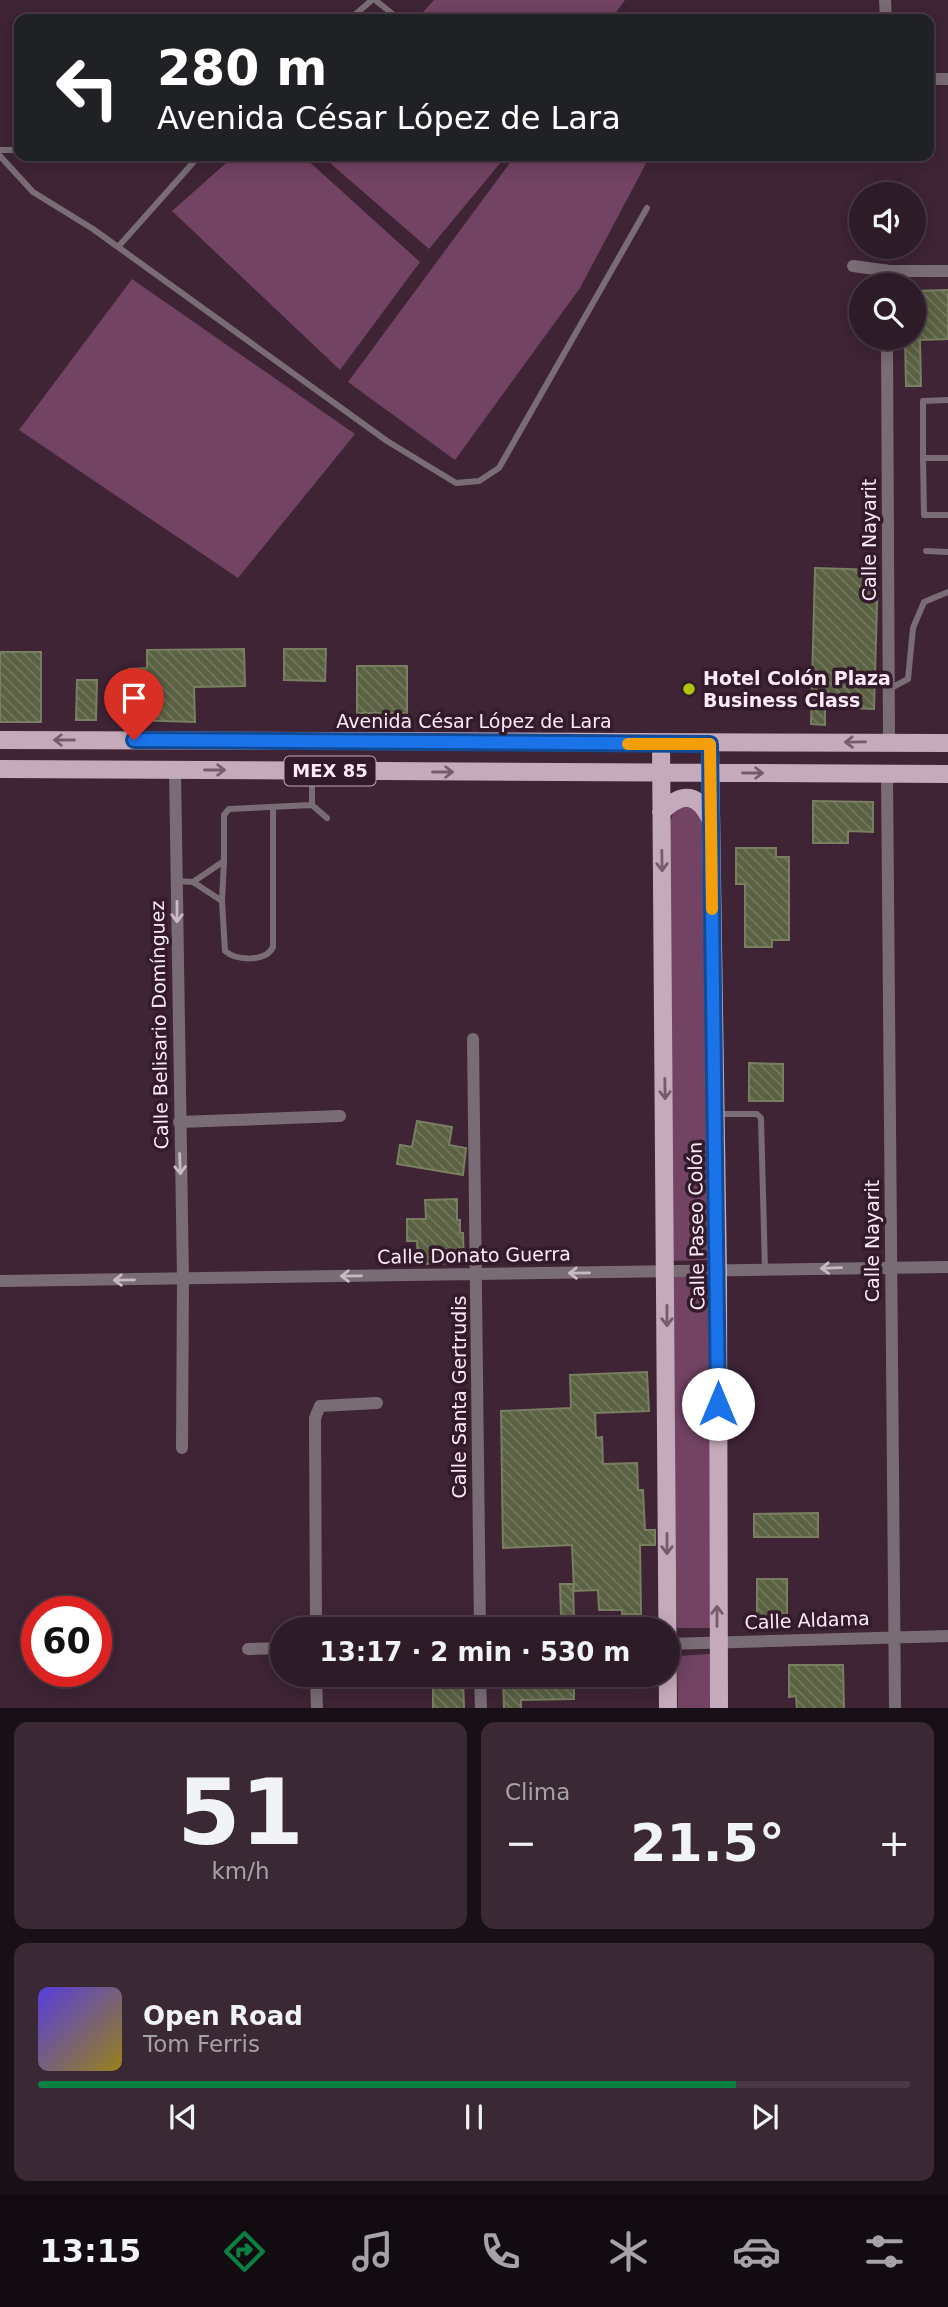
<!DOCTYPE html>
<html lang="es">
<meta charset="utf-8">
<style>
body{margin:0;font-family:"DejaVu Sans",sans-serif;background:#3a2834;color:#f1f3f6;height:100vh;display:flex;flex-direction:column;font-size:26px;white-space:nowrap}
*{box-sizing:border-box;margin:0}
p{font-size:23px;color:#a7a1a8}
.icon{flex:none;width:38px;height:38px;fill:none;stroke:currentColor;stroke-width:2;stroke-linecap:round;stroke-linejoin:round}
.map{position:relative;height:1708px;overflow:hidden}
.sheet{display:flex;flex-direction:column;gap:14px;padding:14px;background:#190f16;flex:1}
.sheet>*{flex:none}
.guide{position:absolute;left:14px;top:14px;width:920px;height:147px;border-radius:14px;box-shadow:0 4px 18px #0003,0 0 0 2px #493945;background:#202124;color:#fff;overflow:hidden}
.tools{position:absolute;left:849px;top:182px;display:grid;gap:14px}
.tools a{display:grid;place-items:center;width:77px;height:77px;border-radius:50%;background:#2e1b28;box-shadow:0 4px 18px #0003,0 0 0 2px #493945;font-size:35px}
.speed{position:absolute;left:21px;top:1596px;display:flex;gap:14px;font-size:35px;font-weight:700;text-align:center}
.speed>*{display:grid;place-content:center;width:91px;height:91px;border-radius:50%;background:#2e1b28;box-shadow:0 4px 18px #0003,0 0 0 2px #493945;line-height:1}
.speed .limit{border:10px solid #d22;background:#fff;color:#111}
.pin{position:absolute;display:grid;place-items:center;width:60px;height:60px;color:#fff;margin:-72px -30px;border-radius:50% 50% 50% 0;rotate:-45deg;box-shadow:0 0 7px #0007}
.pin .icon{rotate:45deg}
.me{position:absolute;width:77px;margin:-38px;rotate:0deg;stroke-linejoin:round;filter:drop-shadow(0 0 5px #0008)}
.turn{display:flex;align-items:center;gap:24px;height:147px;padding:0 28px;font-size:32px}
.turn .icon{width:91px;height:91px;stroke-width:2.5}
.turn b{display:block;font-size:49px;line-height:60px}
.big{font-size:52px;font-weight:600;line-height:1.1}
.sheet .widget{flex:1;display:flex;flex-direction:column;justify-content:center;gap:10px;min-width:0;padding:0 24px;border-radius:14px;background:#3a2834}
.sheet .dial{align-items:center;gap:0}
.dial b{font-size:91px;line-height:1}
.song{display:flex;align-items:center;gap:21px}
.cover{width:84px;height:84px;border-radius:10px;background:linear-gradient(135deg,hsl(250 70% 55%),hsl(50 70% 35%))}
.played{height:7px;border-radius:4px;background:linear-gradient(90deg,#0b8043 80%,#493945 80%)}
.keys{display:flex;justify-content:space-around;direction:ltr}
.heat{display:flex;justify-content:space-between;align-items:center;font-size:38px;direction:ltr}
.sheet .tiles{flex:1;display:grid;gap:14px;grid-template-columns:1fr 1fr}
.widget:last-child{grid-column:span 2}
.trip{position:absolute;left:270px;top:1617px;width:410px;height:70px;border-radius:35px;background:#2e1b28;box-shadow:0 4px 18px #0003,0 0 0 2px #493945;font-weight:600;line-height:70px;text-align:center}
.tab-bar{display:flex;height:112px;justify-content:space-around;align-items:center;background:#120b10;color:#a7a1a8}
.tab-bar .icon{width:49px;height:49px}
.tab-bar .active{color:#0b8043}
.tab-bar b{font-size:32px;color:#f1f3f6}
.map>svg:first-child{display:block}
</style>
<div class="map">
<svg width="948" height="1709" viewBox="0 0 948 1709">
<defs>
<pattern id="building-back-hatch" width="6" height="6" patternUnits="userSpaceOnUse" patternTransform="scale(1.75)"><rect width="6" height="6" fill="#5b6143"/><path d="M-1 5l2 2M0 0l6 6M5-1l2 2" fill="none" stroke="#73785f"/></pattern>
</defs>
<rect width="100%" height="100%" fill="#3e2435"/>
<path fill="#724363" d="M434,0H625L611,19H429L422,13Z
M234,156H303L420,262L340,370L172,211Z
M322,156H506L429,249Z
M515,156H650L580,288L455,460L348,382Z
M132,279L355,434L238,578L19,430Z
M697,806L707,836L710,1260L670,1261L666,835L675,807Z
M671,1277H710V1628H677Z
M710,1654L712,1708H678L677,1656Z"/>
<path fill="url(#building-back-hatch)" stroke="#787e5f" stroke-width="2" d="M948,290V339L920,340L921,386H906L905,338H914V291Z
M815,568L878,570L874,709L825,707V725L811,724Z
M244,649L245,686L194,687L195,722L130,720L129,669L147,668V650Z
M284,649H326L325,681L284,680Z
M0,652H41V722H0Z
M357,666H407V713H357Z
M77,680H97L96,720H76Z
M813,801L873,802V832L848,831V843H813Z
M736,848H776V857H789V940H772V947H745V884H736Z
M749,1063L783,1064V1101H749Z
M417,1121L452,1127L449,1145L466,1148L463,1175L397,1164L400,1145L412,1147Z
M457,1199V1220H460V1233H463L464,1263L418,1264L417,1241H407V1219H426L425,1200Z
M647,1372L649,1411L595,1413L596,1438L602,1437L603,1464L637,1463L638,1490H643L645,1530H655V1545H640L641,1614H622V1610H599L598,1590L574,1591L572,1545L503,1548L501,1411L571,1408L570,1375Z
M818,1513V1537H754V1514Z
M757,1579H787V1618L757,1619Z
M560,1584H573L574,1616L561,1617Z
M789,1665H843L844,1709H797L796,1696L789,1697Z
M433,1675H463L464,1709H433Z
M503,1675H574V1699L521,1700V1709H504Z"/>
<g fill="none" stroke-linecap="round" stroke-linejoin="round">
<path stroke="#7a6c75" stroke-width="6" d="M375,0L399,19
M350,19L372,0
M0,150H19
M0,156L33,192L93,229L387,441L456,483L479,481L499,468L647,208
M118,247L199,156
M923,458V401L948,400
M948,458H923L924,515H948
M926,551L948,552
M889,689L908,679L913,628L924,602L948,592
M312,773V805
M177,881L193,882L224,861V815L229,809L312,805L327,818
M193,882L222,901L225,951C237,961 266,962 273,947V807
M222,901L224,861
M717,1114H757L761,1118L765,1270"/>
<path stroke="#7a6c75" stroke-width="12" d="M885,0L886,19
M929,79H948
M853,266L890,271H948
M887,338L889,742
M175,770L183,1279L182,1448
M887,773L895,1709
M473,1039L480,1629
M179,1122L340,1116
M0,1281L948,1267
M316,1629L315,1418L320,1406L377,1403
M667,1644L948,1636
M248,1649L282,1648
M316,1675L317,1709
M480,1675L481,1709"/>
<path stroke="#c5aabb" stroke-width="18" d="M0,740L948,743
M661,744L668,1709
M710,744L718,1272L719,1709
M0,769L948,774
M661,812C683,791 698,793 711,820"/>
</g>
<defs><path id="oneway-shaft" d="M-6 0H5M1.5-3L5.5 0L1.5 3" fill="none" stroke-width="1.6" stroke-linecap="round" stroke-linejoin="round" transform="scale(1.75)"/></defs>
<g stroke="#755b6c">
<use href="#oneway-shaft" transform="translate(64 740) rotate(-180)"/>
<use href="#oneway-shaft" transform="translate(855 742) rotate(179)"/>
<use href="#oneway-shaft" transform="translate(215 770)"/>
<use href="#oneway-shaft" transform="translate(443 772)"/>
<use href="#oneway-shaft" transform="translate(753 773)"/>
<use href="#oneway-shaft" transform="translate(662 861) rotate(89)"/>
<use href="#oneway-shaft" transform="translate(665 1089) rotate(89)"/>
<use href="#oneway-shaft" transform="translate(667 1316) rotate(90)"/>
<use href="#oneway-shaft" transform="translate(667 1544) rotate(90)"/>
<use href="#oneway-shaft" transform="translate(717 1616) rotate(-90)"/>
</g>
<g stroke="#c9b9c3">
<use href="#oneway-shaft" transform="translate(177 912) rotate(90)"/>
<use href="#oneway-shaft" transform="translate(180 1164) rotate(88)"/>
<use href="#oneway-shaft" transform="translate(831 1268) rotate(178)"/>
<use href="#oneway-shaft" transform="translate(579 1273) rotate(179)"/>
<use href="#oneway-shaft" transform="translate(351 1276) rotate(179)"/>
<use href="#oneway-shaft" transform="translate(124 1280) rotate(179)"/>
</g>
<g fill="none" stroke-linecap="round" stroke-linejoin="round">
<g stroke="#114b97" stroke-width="18">
<path id="route" d="M134,740L710,744L718,1404"/>
</g>
<use href="#route" stroke="#1a73e8" stroke-width="12"/>
<path stroke="#f59e0b" stroke-width="12" d="M628,744H710L712,909"/>
</g>
<circle fill="#afc505" stroke="#331b2b" stroke-width="2.5" cx="689" cy="689" r="7"/>
<g text-anchor="middle" stroke-width="7" stroke-linejoin="round" paint-order="stroke">
<rect fill="#331b2b" stroke="#c0adba" stroke-width="2" x="284.5" y="756.5" width="91" height="29" rx="5"/>
<g font-size="18" font-weight="bold" fill="#fdecf7">
<text x="330" y="777">MEX 85</text>
</g>
<g font-size="19" fill="#fdecf7" stroke="#331b2b">
<text transform="translate(869 540) rotate(-90)" y="7">Calle Nayarit</text>
<text x="474" y="728">Avenida César López de Lara</text>
<text transform="translate(159 1025) rotate(-91)" y="7">Calle Belisario Domínguez</text>
<text transform="translate(696 1226) rotate(-91)" y="7">Calle Paseo Colón</text>
<text transform="translate(872 1241) rotate(-90)" y="7">Calle Nayarit</text>
<text transform="translate(474 1255) rotate(-1)" y="7">Calle Donato Guerra</text>
<text transform="translate(459 1397) rotate(-90)" y="7">Calle Santa Gertrudis</text>
<text transform="translate(807 1620) rotate(-2)" y="7">Calle Aldama</text>
</g>
<g font-size="19" font-weight="bold" fill="#fdecf7" stroke="#331b2b" text-anchor="start">
<text x="703" y="685">Hotel Colón Plaza<tspan x="703" dy="22">Business Class</tspan></text>
</g>
</g>
</svg>
<div class="tools">
<a><svg class="icon" aria-label="sound" viewBox="0 0 24 24"><path d="M4 9h4l5-4v14l-5-4H4zM17 9q2 3 0 6"/></svg></a>
<a><svg class="icon" aria-label="search" viewBox="0 0 24 24"><circle cx="10" cy="10" r="6"/><path d="M15 15l6 6"/></svg></a>
</div>
<div class="speed"><div class="limit">60</div></div>
<div class="pin" style="left:134px;top:740px;background:#d93025"><svg class="icon" aria-label="arrive" viewBox="0 0 24 24"><path d="M6 21V4h12l-3 4 3 4H6"/></svg></div>
<svg class="me" style="left:718px;top:1404px" viewBox="-20 -20 40 40"><circle r="19" fill="#fff"/><path d="M0-13L10 11 0 6-10 11z" fill="#1a73e8"/></svg>
<div class="trip">13:17 · 2 min · 530 m</div>
<div class="guide">
<div class="turn"><svg class="icon" aria-label="left" viewBox="0 0 24 24"><path d="M17 20v-9H6M10 6l-5 5 5 5"/></svg><div><b>280 m</b>Avenida César López de Lara</div></div>
</div>
</div>
<section class="sheet">
<div class="tiles">
<div class="widget dial"><b>51</b><p>km/h</p></div>
<div class="widget"><p>Clima</p>
<div class="heat"><a>−</a><b class="big">21.5°</b><a>+</a></div>
</div>
<div class="widget">
<div class="song"><i class="cover"></i><div><b>Open Road</b><p>Tom Ferris</p></div></div>
<div class="played"></div>
<div class="keys"><svg class="icon" aria-label="previous" viewBox="0 0 24 24"><path d="M18 5L8 12l10 7zM5 5v14"/></svg><svg class="icon" aria-label="pause" viewBox="0 0 24 24"><path d="M8 5v14M16 5v14"/></svg><svg class="icon" aria-label="next" viewBox="0 0 24 24"><path d="M6 5l10 7-10 7zM19 5v14"/></svg></div>
</div>
</div>
</section>
<nav class="tab-bar">
<b>13:15</b>
<svg class="icon active" aria-label="directions" viewBox="0 0 24 24"><path d="M12 3l9 9-9 9-9-9zM9 14v-3h6M13 9l2 2-2 2"/></svg>
<svg class="icon" aria-label="music" viewBox="0 0 24 24"><path d="M9 18V5l10-2v13"/><circle cx="6" cy="18" r="3"/><circle cx="16" cy="16" r="3"/></svg>
<svg class="icon" aria-label="phone" viewBox="0 0 24 24"><path d="M5 4h4l2 5-3 2q2 4 5 5l2-3 5 2v4C11 20 4 13 5 4z"/></svg>
<svg class="icon" aria-label="climate" viewBox="0 0 24 24"><path d="M12 3v18M4 7l16 10M4 17L20 7"/></svg>
<svg class="icon" aria-label="car" viewBox="0 0 24 24"><path d="M5 17H2v-5l4-1 3-4h7l3 4 3 1v5h-3M9 17h6M6 11h13"/><circle cx="7" cy="17" r="2"/><circle cx="17" cy="17" r="2"/></svg>
<svg class="icon" aria-label="filters" viewBox="0 0 24 24"><path d="M4 7h16M4 17h16"/><circle cx="9" cy="7" r="2"/><circle cx="15" cy="17" r="2"/></svg>
</nav>
